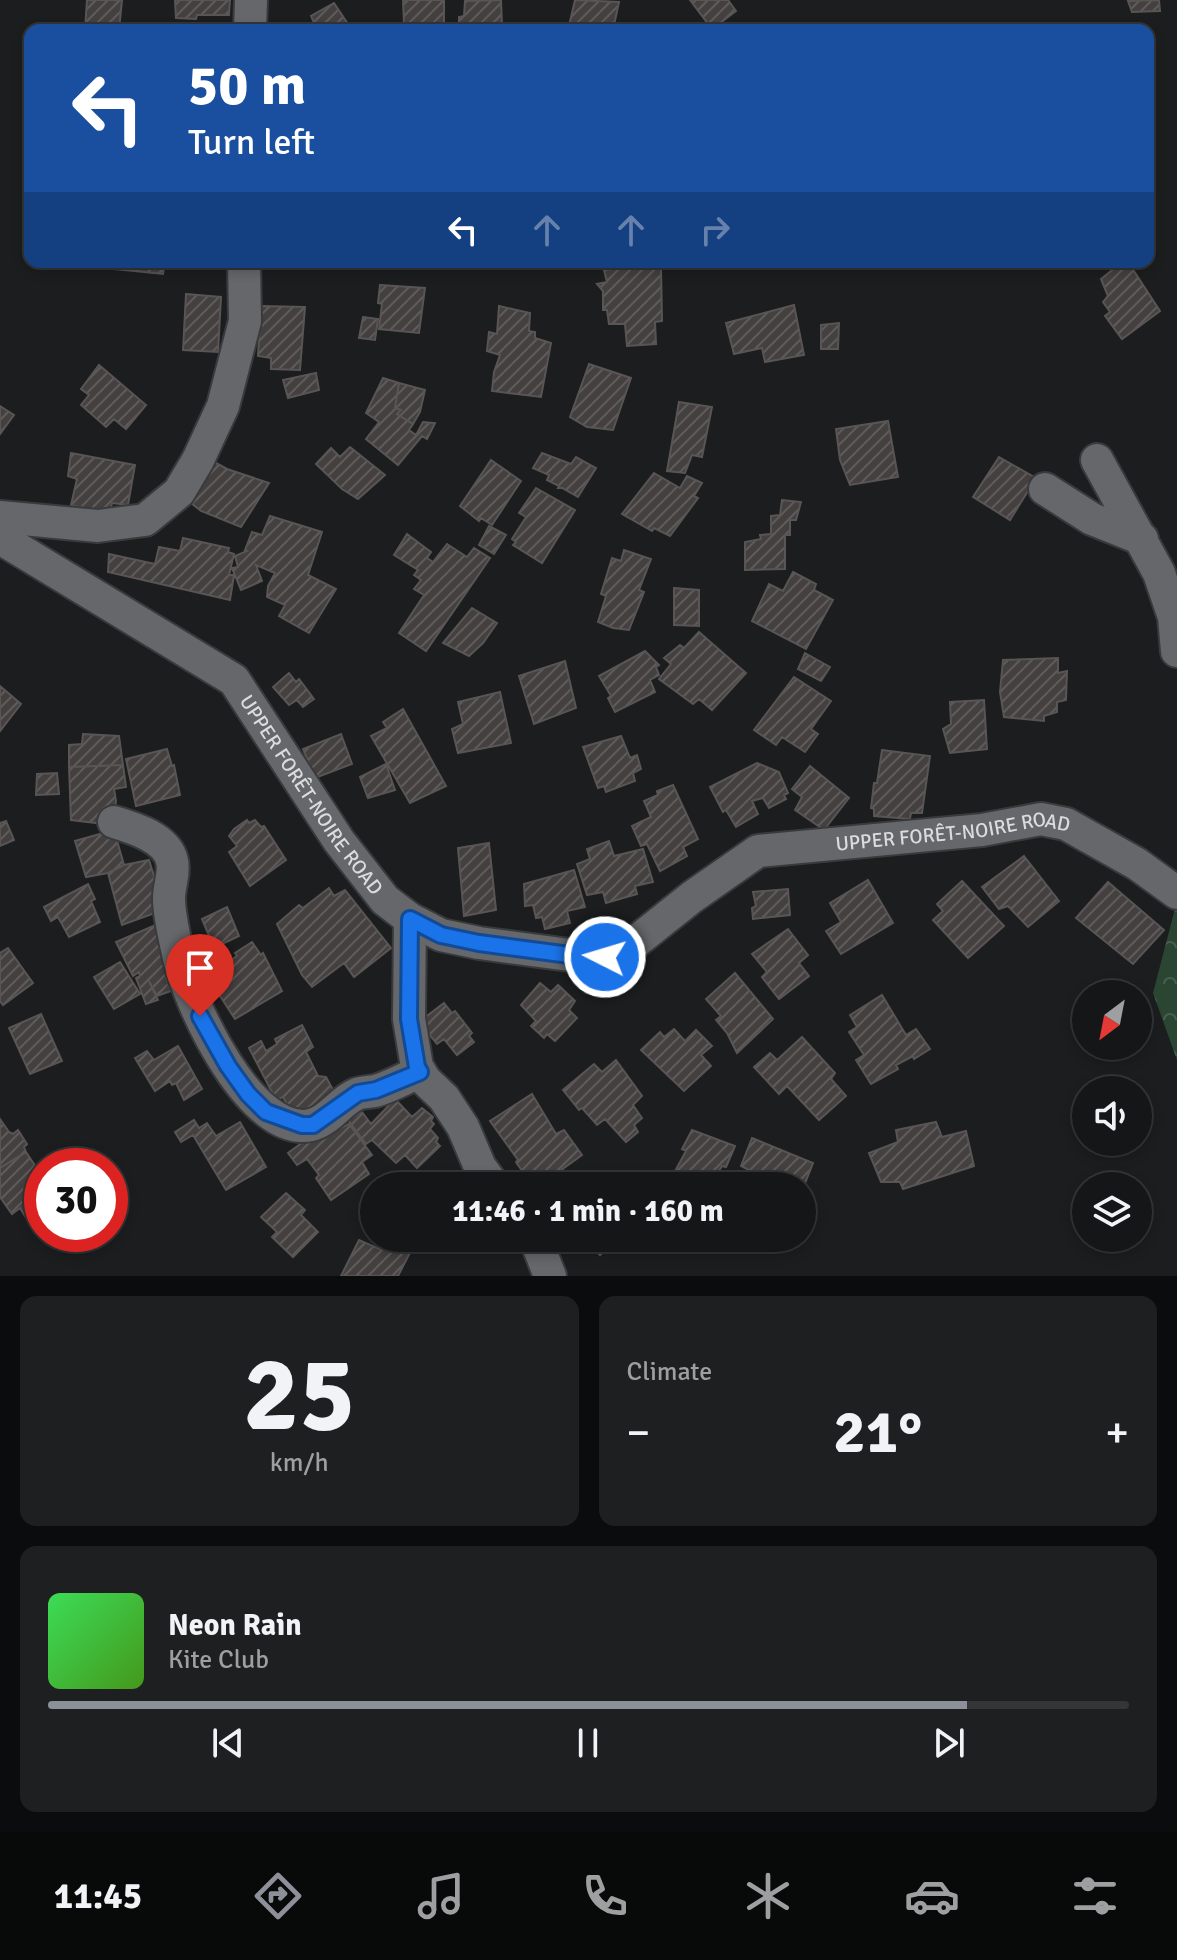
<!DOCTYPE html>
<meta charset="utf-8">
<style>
body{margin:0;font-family:Signika,sans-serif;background:#1d1f20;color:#f1f3f6;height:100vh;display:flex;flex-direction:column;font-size:30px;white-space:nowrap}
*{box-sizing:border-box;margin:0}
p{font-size:26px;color:#9d9fa1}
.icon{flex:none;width:44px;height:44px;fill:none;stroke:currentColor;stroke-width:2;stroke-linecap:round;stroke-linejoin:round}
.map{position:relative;height:1276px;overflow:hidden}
.details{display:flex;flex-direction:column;gap:20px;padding:20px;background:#0b0c0d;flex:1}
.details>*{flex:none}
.top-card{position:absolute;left:24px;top:24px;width:1130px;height:244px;border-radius:16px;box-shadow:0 4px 12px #0003,0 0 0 2px #333536;background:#1a4fa0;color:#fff;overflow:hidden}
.needle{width:52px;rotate:212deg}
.buttons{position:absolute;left:1072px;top:980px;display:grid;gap:16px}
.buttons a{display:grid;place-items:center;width:80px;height:80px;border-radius:50%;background:#141617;box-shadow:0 4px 12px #0003,0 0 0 2px #333536;font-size:40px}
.speed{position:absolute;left:24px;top:1148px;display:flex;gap:16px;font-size:40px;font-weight:700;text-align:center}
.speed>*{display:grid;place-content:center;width:104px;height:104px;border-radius:50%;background:#141617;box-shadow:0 4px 12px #0003,0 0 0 2px #333536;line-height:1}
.speed .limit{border:12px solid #d22;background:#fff;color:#111}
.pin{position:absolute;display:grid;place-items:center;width:68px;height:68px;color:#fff;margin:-82px -34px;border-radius:50% 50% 50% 0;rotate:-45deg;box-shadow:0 0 8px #0007}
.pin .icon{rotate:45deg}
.me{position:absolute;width:88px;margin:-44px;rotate:275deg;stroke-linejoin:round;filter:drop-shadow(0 0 6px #0008)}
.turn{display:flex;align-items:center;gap:28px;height:168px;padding:0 32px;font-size:36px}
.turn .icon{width:104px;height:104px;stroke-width:2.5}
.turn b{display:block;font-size:56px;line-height:68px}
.lanes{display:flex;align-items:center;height:76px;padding:0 32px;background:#0003;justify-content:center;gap:40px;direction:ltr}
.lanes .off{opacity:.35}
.big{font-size:60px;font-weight:800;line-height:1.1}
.details .card{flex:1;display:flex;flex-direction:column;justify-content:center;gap:12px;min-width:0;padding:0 28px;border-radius:16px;background:#1d1f20}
.details .dial{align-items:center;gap:0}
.dial b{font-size:104px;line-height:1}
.song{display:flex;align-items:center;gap:24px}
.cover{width:96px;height:96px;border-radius:12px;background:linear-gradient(135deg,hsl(130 70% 55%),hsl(100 70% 35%))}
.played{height:8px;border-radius:4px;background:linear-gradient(90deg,#8c9099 85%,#333536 85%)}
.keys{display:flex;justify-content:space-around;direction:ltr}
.heat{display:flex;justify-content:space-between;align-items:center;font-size:44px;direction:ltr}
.details .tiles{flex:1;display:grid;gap:20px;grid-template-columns:1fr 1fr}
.card:last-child{grid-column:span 2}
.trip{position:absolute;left:360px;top:1172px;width:456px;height:80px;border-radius:40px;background:#141617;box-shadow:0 4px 12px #0003,0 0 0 2px #333536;font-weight:800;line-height:80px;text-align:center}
.menu{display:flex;height:128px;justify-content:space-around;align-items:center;background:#080909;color:#9d9fa1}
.menu .icon{width:56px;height:56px}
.menu .active{color:#8c9099}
.menu b{font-size:36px;color:#f1f3f6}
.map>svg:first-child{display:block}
</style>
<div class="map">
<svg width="1177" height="1276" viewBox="0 0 1177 1276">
<defs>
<pattern id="forest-crowns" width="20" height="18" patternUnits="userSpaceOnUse" patternTransform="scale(2)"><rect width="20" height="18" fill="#2a4532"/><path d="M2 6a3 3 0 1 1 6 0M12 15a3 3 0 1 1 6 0" fill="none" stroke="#485f4f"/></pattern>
<pattern id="building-hatch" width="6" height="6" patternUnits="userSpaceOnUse" patternTransform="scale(2)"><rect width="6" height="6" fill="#44403f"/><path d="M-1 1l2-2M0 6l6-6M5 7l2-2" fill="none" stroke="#5e5b5a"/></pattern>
</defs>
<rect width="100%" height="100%" fill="#1b1d1f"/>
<path fill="url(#forest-crowns)" d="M1177,901V1060L1153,993Z"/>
<path fill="url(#building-hatch)" stroke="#595554" stroke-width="2" d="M87,0H122L119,30H85Z
M175,0H230L229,15H197L196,19L176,18Z
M403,0H444V30H409V25L404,24Z
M501,0L502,25L507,26V30H459V17L464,16L465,1Z
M575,0L619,2L613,30H568Z
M690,0H728L736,11L712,29Z
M1159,0L1160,11L1132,12L1128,1Z
M334,3L352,30H317L311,16Z
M115,262H165L163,274L115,269Z
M186,262H221L220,266Z
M1122,262H1128L1160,311L1122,339L1105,316L1110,312L1103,302L1108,296L1101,279Z
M631,267L661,269L662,321L655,322L656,344L627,346L625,324H609L607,310H603V291L597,284L607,282L604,270Z
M380,285L425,288L419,333L379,329L382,304L378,303Z
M186,294L221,297L218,352L183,350Z
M794,305L804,355L765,362L762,348L734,354L726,323Z
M261,306L305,307L300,370L271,369V358L258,356Z
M499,306L530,313L529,331L535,332V338L551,343L541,397L492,391L494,372L500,355L487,351L489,332L497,334Z
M363,317L378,319L375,340L359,338Z
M839,323L838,349H821V325Z
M589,364L631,378L613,430L587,427L570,417Z
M99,365L146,405L126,429L114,419L106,427L81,405L89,395L81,389Z
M316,373L319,390L288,398L283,380Z
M383,378L399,383L395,408L401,410L397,414L413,424L409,430L416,435L423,422L435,423L427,439L422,436L398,465L366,439L379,422L366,413Z
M399,383L425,390L420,412L413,424L397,414L401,410L395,408Z
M679,402L712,407L702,457L692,455L685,473L667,471Z
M0,406L14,415L0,434Z
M888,421L898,477L850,485L840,460L836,429Z
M350,447L385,475L358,499L342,489L316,464L331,448L340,457Z
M71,453L135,465L128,505L112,503L109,514L71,505L77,479L68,476Z
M542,453L571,464L576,457L596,468L578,497L562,488H558L559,486L547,480L549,475L533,468Z
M999,457L1036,478L1010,520L973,497Z
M207,458L227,469L269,483L241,527L201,511L186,499Z
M491,460L521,481L492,525L481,518L479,521L460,506Z
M654,473L680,488L687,476L702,483L694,496L698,498L670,536L654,528L652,531L622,514Z
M536,488L575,510L542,563L513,545L516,542L512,539L526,517L519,513Z
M782,500L801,502L796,520H790V535H785V569L745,570V542L761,539L760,535L771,534V516L780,515Z
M270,516L322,532L308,575L336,589L309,633L279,616L285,605L267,597L268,586L275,573L256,565L262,581L241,590L232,568L238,567L235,556L247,551L245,550L252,532L262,535Z
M489,526L506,535L494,554L479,545Z
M407,534L431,552L427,558L433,562L447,544L467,557L474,548L490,558L426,651L399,633L424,595L414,589L421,580L414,575L418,570L394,555Z
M183,538L229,548L228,552L234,554L229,575H234L230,600L108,572L109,554L155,564L159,547L180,551Z
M624,550L651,559L639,590L644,592L629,630L613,628L598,622L606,596L601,594L612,558L621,561Z
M793,572L816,584L814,590L833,600L806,649L752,621L769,584L783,591Z
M674,588L699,590V626L674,625Z
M472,608L497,623L483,643L469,656L443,643Z
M699,632L746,673L712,710L699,699L693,704L659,679L671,664L664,658L680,645L684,648Z
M645,651L659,665L656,667L659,675L650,680L655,692L615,712L608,698L611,696L599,676Z
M805,653L830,667L821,681L798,669Z
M1058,658V673L1067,671L1066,700L1057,702V712L1044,716V721L1004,717L1000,692L1003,660Z
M565,661L576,708L534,724L519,676Z
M289,673L296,682L299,679L314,699L303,707L297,700L289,705L273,687Z
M794,677L831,701L811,729L818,734L805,752L782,737L776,745L754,730Z
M0,686L21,704L0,731Z
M500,692L511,743L458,753L452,729L463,724L458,702Z
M984,700L987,749L950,753L943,729L951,724L950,702Z
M403,709L446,786L410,803L371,736L387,728L383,722Z
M83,734L119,736L123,765L69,767V745L82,744Z
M341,734L352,764L315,778L303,749Z
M621,736L630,758L637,755L641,769L633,773L635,781L606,792L604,786L598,788L583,747Z
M167,749L172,766L174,765L180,795L136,806L126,759Z
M882,750L930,756L922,813H911L910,819L874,816V809L871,808L874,783H877Z
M757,763L779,772L788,793L784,795L786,799L769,808L763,798L752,801L758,814L736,827L726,810L723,812L710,787Z
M386,764L395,790L368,798L360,777Z
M123,765L126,787L114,789L116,801L112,825L71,820L69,767Z
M810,766L849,798L824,830L795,810L802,797L792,789Z
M57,773L59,794L36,795L37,774Z
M673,785L698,839L683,847L687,856L660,871L647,844L641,846L632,826L651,817L644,801L658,795L657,791Z
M247,820L249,823L255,820L261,827L264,826L286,860L250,886L229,852L237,846L229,836L234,829Z
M6,821L14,840L0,846V823Z
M114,830L124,865L108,873L86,877L75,841Z
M609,841L614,856L643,849L653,882L635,886L637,894L606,903L603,892L587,895L577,864L590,859L587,849Z
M489,843L496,910L464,916L458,848Z
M1024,856L1059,901L1028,927L1008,906L999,909L982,887Z
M149,860L155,879L160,877L169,908L122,925L108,873L124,865Z
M574,870L585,907L567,911L570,923L545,929L542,917L536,918L533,905L525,906L524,884Z
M868,880L893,923L841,954L826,931L841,922L830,903Z
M962,881L1004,926L968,958L933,920L943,911L937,904Z
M1108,882L1164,930L1133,964L1076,918Z
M88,884L95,899L91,901L100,922L69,937L58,917L51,921L44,907Z
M329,888L334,896L345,890L391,948L354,977L344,963L312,987L302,975L277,924L299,905L303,908Z
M788,889L790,915L753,919L752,908L756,906L753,892Z
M227,907L239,936L214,948L202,919Z
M160,923L180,971L166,978L171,991L157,996L149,981L158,1000L146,1004L136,978L140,976L139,972L133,976L116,942Z
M788,929L808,955L799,963L809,976L779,999L762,977L767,972L752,954Z
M252,942L261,955L263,953L282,991L235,1019L207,976L237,956L235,953Z
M8,948L33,983L3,1005L0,1001V953Z
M120,962L140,994L114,1009L94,977Z
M735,973L773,1019L737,1053L727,1033L716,1020L721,1016L706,999Z
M540,983L551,992L558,985L575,1001L569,1010L577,1018L555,1041L547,1034L544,1038L531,1026L536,1021L521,1005Z
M882,995L906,1035L916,1029L930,1049L914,1059L913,1056L896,1065L898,1069L871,1084L856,1060L864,1055L849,1032L857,1027L850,1015Z
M444,1003L452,1013L455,1011L472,1033L469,1036L474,1042L457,1055L444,1039L437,1044L419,1022Z
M41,1014L62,1061L30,1074L9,1028Z
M302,1025L313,1047L306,1052L318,1076L326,1077L337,1097L295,1119L283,1097L276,1100L249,1048L261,1041L266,1051L277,1044L275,1039Z
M674,1029L685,1041L696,1030L712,1046L701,1055L711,1066L684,1091L641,1050L660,1032L664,1037Z
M802,1037L835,1073L831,1079L846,1096L819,1120L787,1086L779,1094L754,1067L770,1053L777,1060Z
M178,1046L202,1089L184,1100L176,1083L172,1085L170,1081L155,1091L135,1058L147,1051L154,1060Z
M616,1060L642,1096L633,1105L642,1118L634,1125L638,1132L626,1142L605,1119L597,1125L582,1108L579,1110L563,1090L594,1064L602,1072Z
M532,1094L556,1134L564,1130L582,1155L542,1184L533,1174L527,1178L516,1162L518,1160L490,1121Z
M395,1099L412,1117L422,1108L433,1117L431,1121L434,1124L430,1129L438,1138L436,1142L440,1146L417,1168L405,1155L396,1163L372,1140L366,1144L348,1120L362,1112L371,1124Z
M0,1119L9,1132L13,1134L18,1130L27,1144L24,1147L26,1152L0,1168Z
M194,1120L199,1128L207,1123L216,1136L240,1122L266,1167L226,1190L193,1135L181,1142L175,1132Z
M333,1120L340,1128L349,1124L372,1155L362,1162L369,1174L331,1200L316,1178L319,1175L307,1159L297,1165L288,1153Z
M936,1122L942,1137L966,1131L974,1166L903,1189L900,1182H881L869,1153L898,1142L896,1130Z
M692,1130L735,1146L726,1167L722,1166L710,1186H704L674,1173L686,1151L682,1149Z
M752,1138L813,1163L802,1191V1186H747L753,1172L741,1166Z
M26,1152L42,1176V1222L37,1216L28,1221L20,1208L12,1214L0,1197V1168Z
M612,1176L618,1186H595L596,1185Z
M286,1193L305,1210L301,1215L318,1232L293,1257L272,1237L277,1232L261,1217Z
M391,1238L417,1239L398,1276H341L359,1240L382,1250Z
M578,1238H618L600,1255L584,1239L582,1242Z"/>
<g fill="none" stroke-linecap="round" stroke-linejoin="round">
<g stroke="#393a3c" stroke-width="36">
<g id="minor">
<path d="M250,30L251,0"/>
<path d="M1097,460L1159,573L1174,617L1177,651"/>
<path d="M1045,489L1092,519L1142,539"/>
<path d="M0,517L98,526L145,520L179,492L198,460L223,406L245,321L244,262"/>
<path id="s1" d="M0,538L234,680L339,841L385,900L410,919L441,935L479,943L577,956L605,957L628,948L692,897L758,851L982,830L1041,819L1066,824L1137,864L1177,893"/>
<path d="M114,822C134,828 167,838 172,861C175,873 169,886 169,898C169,917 175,939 179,958C189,1004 251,1138 311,1125C329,1121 340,1101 357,1094C362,1092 369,1092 375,1091C390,1087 405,1078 420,1072"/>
<path d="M410,919L409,1019L417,1067L425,1080L444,1098L463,1127L480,1167L494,1186"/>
<path d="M535,1238L550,1276"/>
</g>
</g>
<use href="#minor" stroke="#65676a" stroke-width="32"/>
</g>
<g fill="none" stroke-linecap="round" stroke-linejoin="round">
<g stroke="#114b97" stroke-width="20">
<path id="route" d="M200,1016L228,1066L248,1094L266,1112L302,1125H313L358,1093L376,1090L420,1072L417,1067L409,1019L410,919L441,935L479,943L577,956L605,957"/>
</g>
<use href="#route" stroke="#1a73e8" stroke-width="14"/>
</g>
<g text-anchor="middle" stroke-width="8" stroke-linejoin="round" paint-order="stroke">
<g font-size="20" fill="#dadcdd" stroke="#1b1d1f">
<text dy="7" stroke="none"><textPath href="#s1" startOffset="412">UPPER FORÊT-NOIRE ROAD</textPath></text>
<text dy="7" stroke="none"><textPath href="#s1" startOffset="1156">UPPER FORÊT-NOIRE ROAD</textPath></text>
</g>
</g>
</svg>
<div class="buttons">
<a><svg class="needle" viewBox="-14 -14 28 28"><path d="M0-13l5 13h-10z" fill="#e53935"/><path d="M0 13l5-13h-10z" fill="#9d9fa1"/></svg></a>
<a><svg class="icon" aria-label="sound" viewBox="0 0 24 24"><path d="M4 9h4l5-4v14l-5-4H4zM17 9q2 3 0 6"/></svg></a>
<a><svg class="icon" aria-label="layers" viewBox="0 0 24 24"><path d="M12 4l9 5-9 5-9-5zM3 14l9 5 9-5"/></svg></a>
</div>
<div class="speed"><div class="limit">30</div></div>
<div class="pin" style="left:200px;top:1016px;background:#d93025"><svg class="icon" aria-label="arrive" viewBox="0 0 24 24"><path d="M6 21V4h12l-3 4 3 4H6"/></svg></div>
<svg class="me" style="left:605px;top:957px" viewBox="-20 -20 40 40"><circle r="17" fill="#1a73e8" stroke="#fff" stroke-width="3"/><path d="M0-11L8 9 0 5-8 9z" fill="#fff"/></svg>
<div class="trip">11:46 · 1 min · 160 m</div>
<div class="top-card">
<div class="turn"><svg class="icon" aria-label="left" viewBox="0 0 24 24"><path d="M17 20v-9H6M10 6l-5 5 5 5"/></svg><div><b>50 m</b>Turn left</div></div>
<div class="lanes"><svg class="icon" aria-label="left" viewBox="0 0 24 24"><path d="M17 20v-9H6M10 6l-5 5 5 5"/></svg><svg class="icon off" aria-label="ahead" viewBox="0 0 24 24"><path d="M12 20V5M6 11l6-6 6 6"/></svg><svg class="icon off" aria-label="ahead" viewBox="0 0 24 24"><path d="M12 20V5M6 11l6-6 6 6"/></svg><svg class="icon off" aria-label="right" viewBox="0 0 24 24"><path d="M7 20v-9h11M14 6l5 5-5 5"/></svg></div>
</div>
</div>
<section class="details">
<div class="tiles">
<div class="card dial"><b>25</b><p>km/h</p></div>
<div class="card"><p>Climate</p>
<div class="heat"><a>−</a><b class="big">21°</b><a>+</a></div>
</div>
<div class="card">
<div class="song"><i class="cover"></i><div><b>Neon Rain</b><p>Kite Club</p></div></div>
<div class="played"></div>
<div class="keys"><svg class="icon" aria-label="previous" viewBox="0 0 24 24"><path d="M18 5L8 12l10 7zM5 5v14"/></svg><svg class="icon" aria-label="pause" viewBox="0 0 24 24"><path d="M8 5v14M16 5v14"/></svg><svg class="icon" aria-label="next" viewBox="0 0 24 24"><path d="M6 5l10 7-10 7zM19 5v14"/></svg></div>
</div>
</div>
</section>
<nav class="menu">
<b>11:45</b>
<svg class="icon active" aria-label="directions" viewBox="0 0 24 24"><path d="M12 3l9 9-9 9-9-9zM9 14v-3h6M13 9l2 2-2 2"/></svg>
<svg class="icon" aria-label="music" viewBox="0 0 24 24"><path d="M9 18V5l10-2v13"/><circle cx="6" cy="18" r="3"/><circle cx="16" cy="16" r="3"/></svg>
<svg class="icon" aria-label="phone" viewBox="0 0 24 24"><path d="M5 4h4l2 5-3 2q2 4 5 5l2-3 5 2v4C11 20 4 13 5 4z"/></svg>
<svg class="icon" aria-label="climate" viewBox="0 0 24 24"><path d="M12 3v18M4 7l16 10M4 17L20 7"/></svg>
<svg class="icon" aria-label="car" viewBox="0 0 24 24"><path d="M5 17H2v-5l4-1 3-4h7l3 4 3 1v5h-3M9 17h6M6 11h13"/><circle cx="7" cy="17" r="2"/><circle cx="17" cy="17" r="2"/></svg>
<svg class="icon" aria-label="filters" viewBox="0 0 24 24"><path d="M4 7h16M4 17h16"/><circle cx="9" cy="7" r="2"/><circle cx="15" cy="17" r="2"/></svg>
</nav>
